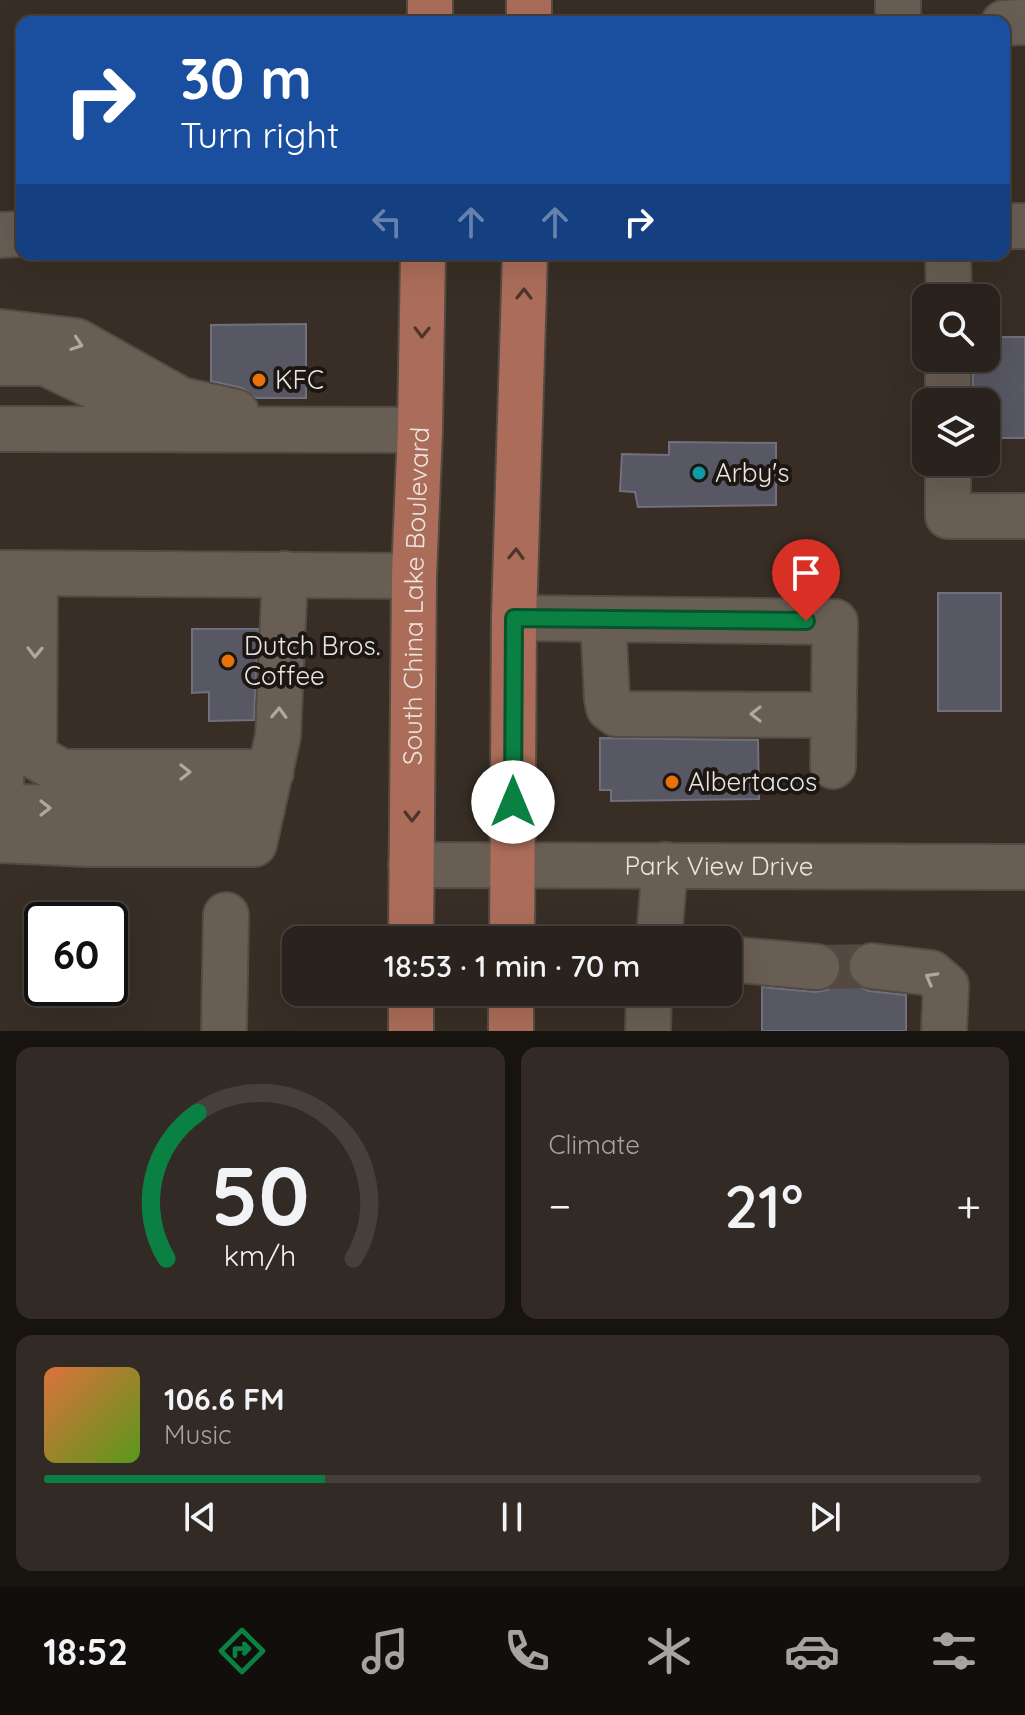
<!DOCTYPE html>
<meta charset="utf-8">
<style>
body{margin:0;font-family:Quicksand,sans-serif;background:#322a25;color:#f1f3f6;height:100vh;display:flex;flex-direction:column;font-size:30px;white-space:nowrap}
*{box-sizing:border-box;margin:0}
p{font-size:26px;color:#a5a4a3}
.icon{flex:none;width:44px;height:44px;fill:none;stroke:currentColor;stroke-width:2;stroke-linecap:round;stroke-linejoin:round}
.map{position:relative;height:1031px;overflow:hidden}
.drawer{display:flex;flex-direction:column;gap:16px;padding:16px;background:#17130f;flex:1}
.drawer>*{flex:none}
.hud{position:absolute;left:16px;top:16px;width:994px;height:244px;border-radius:16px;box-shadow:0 8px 32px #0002,0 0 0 2px #463f3b;background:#1a4fa0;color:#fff;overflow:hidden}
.tools{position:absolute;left:912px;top:284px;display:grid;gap:16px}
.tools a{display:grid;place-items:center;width:88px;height:88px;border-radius:16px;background:#2a221c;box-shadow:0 8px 32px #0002,0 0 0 2px #463f3b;font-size:40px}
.speed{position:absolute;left:24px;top:902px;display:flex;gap:16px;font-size:40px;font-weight:700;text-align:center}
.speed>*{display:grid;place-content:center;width:104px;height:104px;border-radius:50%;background:#2a221c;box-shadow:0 8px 32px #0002,0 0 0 2px #463f3b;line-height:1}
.speed .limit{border:4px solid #111;border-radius:12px;background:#fff;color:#111}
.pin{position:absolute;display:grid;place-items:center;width:68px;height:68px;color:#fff;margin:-82px -34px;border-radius:50% 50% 50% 0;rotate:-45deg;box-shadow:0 0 8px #0007}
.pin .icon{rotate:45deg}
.me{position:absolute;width:88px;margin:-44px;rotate:0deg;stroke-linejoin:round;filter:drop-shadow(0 0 6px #0008)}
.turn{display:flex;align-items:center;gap:28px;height:168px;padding:0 32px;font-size:36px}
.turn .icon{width:104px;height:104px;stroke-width:2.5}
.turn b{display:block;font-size:56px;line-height:68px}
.lanes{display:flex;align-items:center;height:76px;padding:0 32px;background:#0003;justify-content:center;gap:40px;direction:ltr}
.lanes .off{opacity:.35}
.big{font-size:60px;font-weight:600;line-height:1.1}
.drawer .card{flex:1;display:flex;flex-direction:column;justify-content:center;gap:12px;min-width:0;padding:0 28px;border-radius:16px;background:#322a25}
.drawer .dial{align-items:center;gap:0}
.dial svg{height:208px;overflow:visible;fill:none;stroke:#463f3b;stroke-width:7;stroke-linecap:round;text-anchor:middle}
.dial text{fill:#f1f3f6;stroke:none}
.song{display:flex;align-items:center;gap:24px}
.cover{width:96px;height:96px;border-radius:12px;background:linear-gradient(135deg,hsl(20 70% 55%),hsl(90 70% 35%))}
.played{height:8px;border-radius:4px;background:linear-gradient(90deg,#0b8043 30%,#463f3b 30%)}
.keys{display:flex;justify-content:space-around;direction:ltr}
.heat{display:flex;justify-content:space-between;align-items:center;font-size:44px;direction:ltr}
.drawer .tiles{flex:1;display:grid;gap:16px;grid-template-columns:1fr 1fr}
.card:last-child{grid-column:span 2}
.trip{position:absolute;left:282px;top:926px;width:460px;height:80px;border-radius:16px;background:#2a221c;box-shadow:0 8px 32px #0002,0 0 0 2px #463f3b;font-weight:600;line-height:80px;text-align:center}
.tabs{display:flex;height:128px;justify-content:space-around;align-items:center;background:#110e0b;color:#a5a4a3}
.tabs .icon{width:56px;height:56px}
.tabs .active{color:#0b8043}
.tabs b{font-size:36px;color:#f1f3f6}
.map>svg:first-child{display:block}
</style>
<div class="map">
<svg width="1025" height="1031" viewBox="0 0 1025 1031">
<rect width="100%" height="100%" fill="#382e25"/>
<path fill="#585764" stroke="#716f7d" stroke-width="2" d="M306,324V398H256L242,388L211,381V325Z
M986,337H1025V438H986V402H973V358H986Z
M669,442L776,443V505L638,507L635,492L620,491L622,454L669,455Z
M938,593H1001V711H938Z
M192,629H258L254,720L209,721V692L192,693Z
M600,738L758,740L759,799L611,801V790H600Z
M834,984H855L869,991L906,995V1031H762V987L815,992L827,990Z"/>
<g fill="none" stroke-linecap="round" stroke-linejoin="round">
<path stroke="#534941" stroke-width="44" stroke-dasharray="44 22" stroke-linecap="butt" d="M817,967L872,966"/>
<g stroke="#544c44" stroke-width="48">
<g id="minor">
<path d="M898,22V0"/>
<path d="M1004,23L1025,22"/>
<path d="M1004,226H1025"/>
<path d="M0,235L22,234"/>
<path d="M948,254L949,298"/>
<path d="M0,332L76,341L181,400L236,412"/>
<path d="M0,363H45L101,390L159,397"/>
<path d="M948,402V358"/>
<path d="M0,429L420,430"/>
<path d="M948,462V516H1025"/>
<path d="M1,573V802L13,807L262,809"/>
<path d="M8,573L414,576"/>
<path d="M35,574L34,756L62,772H271"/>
<path d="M514,618L835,622L833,766"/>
<path d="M603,619L607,699L609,708L617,714L834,715"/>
<path d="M0,840L87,844H254L278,736L285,574"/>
<path id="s1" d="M411,865L1025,867"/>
<path d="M659,940L665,865"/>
<path d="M728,959L817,967"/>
<path d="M872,966L931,973L946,986L944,1031"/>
<path d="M224,1031L226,915"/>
<path d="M648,1031L649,992"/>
</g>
</g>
<g stroke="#544c44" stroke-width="48">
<g id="major">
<path d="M430,22V0"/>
<path d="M529,22V0"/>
<path id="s2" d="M411,940L414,576L420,430L423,254"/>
<path d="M512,940L514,618L525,254"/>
<path d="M411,1031V992"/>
<path d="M511,1031V992"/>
</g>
</g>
<use href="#minor" stroke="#695e54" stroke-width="44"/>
<use href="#major" stroke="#ab6d59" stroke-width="44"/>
</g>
<defs><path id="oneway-chevron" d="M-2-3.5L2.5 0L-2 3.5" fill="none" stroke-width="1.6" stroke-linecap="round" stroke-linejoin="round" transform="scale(2)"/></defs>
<g stroke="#4e352c">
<use href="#oneway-chevron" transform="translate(524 294) rotate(-89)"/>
<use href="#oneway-chevron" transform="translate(422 332) rotate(91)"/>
<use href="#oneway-chevron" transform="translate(516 554) rotate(-88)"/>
<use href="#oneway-chevron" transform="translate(412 816) rotate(90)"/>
</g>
<g stroke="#b0a8a0">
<use href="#oneway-chevron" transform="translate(77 344) rotate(19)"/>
<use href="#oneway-chevron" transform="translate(35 652) rotate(91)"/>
<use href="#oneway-chevron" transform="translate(279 713) rotate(-88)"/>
<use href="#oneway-chevron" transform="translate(756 714) rotate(-180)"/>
<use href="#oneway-chevron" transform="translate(185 772)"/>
<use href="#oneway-chevron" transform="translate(45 808)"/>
<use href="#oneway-chevron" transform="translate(931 978) rotate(-151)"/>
</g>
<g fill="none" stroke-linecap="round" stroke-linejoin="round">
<g stroke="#07532c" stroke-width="20">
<path id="route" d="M513,802L514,618L806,621"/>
</g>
<use href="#route" stroke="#0b8043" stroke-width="14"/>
</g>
<g fill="#e8710a" stroke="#1c1713" stroke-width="3">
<circle cx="259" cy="380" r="8"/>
<circle cx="228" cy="661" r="8"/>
<circle cx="672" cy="782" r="8"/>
</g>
<circle fill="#0f9aa8" stroke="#1c1713" stroke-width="3" cx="699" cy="473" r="8"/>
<g text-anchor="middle" stroke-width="8" stroke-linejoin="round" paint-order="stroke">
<g font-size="26" fill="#ebe5df" stroke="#1c1713" text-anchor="start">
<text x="275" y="389">KFC</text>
<text x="715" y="482">Arby's</text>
<text x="244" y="655">Dutch Bros.<tspan x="244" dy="30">Coffee</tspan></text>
<text x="688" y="791">Albertacos</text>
</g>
<g font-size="26" fill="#ebe5df" stroke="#1c1713">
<text dy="9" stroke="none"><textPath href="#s2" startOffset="344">South China Lake Boulevard</textPath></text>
<text dy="9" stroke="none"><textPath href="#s1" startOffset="308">Park View Drive</textPath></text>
</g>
</g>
</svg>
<div class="tools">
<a><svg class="icon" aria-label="search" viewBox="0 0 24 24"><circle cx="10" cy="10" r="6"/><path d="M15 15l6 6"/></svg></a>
<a><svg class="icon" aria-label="layers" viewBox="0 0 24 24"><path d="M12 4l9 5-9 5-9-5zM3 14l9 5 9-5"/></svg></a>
</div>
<div class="speed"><div class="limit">60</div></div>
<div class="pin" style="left:806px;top:621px;background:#d93025"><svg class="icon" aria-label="arrive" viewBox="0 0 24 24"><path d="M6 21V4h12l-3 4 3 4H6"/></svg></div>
<svg class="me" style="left:513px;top:802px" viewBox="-20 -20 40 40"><circle r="19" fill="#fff"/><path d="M0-13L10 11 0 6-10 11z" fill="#0b8043"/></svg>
<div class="trip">18:53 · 1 min · 70 m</div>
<div class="hud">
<div class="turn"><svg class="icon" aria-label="right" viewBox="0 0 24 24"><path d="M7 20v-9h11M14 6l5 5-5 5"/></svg><div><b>30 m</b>Turn right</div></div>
<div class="lanes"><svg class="icon off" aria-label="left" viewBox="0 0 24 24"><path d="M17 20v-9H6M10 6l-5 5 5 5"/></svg><svg class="icon off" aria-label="ahead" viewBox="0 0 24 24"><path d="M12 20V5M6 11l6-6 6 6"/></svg><svg class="icon off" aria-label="ahead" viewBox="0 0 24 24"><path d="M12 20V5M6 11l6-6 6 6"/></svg><svg class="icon" aria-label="right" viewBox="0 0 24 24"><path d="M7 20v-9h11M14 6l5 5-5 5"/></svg></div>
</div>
</div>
<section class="drawer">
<div class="tiles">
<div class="card dial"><svg viewBox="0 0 100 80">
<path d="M14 69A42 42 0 1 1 86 69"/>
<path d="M14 69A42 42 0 0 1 26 13" stroke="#0b8043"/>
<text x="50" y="56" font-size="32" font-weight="700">50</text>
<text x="50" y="72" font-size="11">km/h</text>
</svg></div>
<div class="card"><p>Climate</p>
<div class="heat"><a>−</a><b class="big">21°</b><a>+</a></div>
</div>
<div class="card">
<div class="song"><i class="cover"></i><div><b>106.6 FM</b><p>Music</p></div></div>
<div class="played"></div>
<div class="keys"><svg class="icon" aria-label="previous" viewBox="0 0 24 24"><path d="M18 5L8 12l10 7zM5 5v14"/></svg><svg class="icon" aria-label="pause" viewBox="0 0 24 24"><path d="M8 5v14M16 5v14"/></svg><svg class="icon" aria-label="next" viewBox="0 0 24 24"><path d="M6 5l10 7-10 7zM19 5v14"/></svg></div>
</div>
</div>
</section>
<nav class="tabs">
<b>18:52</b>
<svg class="icon active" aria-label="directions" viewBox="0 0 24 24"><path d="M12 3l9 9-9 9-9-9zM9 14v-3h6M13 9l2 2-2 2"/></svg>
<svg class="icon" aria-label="music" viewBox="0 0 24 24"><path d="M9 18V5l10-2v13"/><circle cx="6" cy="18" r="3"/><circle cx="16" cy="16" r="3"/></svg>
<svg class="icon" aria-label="phone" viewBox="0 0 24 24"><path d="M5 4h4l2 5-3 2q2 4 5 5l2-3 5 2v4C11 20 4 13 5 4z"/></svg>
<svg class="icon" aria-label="climate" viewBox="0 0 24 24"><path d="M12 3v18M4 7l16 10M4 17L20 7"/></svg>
<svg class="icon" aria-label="car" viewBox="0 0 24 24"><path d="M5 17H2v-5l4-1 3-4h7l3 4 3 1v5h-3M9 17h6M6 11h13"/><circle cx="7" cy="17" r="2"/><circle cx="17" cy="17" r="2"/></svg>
<svg class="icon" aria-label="filters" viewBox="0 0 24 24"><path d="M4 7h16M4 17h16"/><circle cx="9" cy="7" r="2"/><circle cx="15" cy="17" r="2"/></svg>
</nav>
